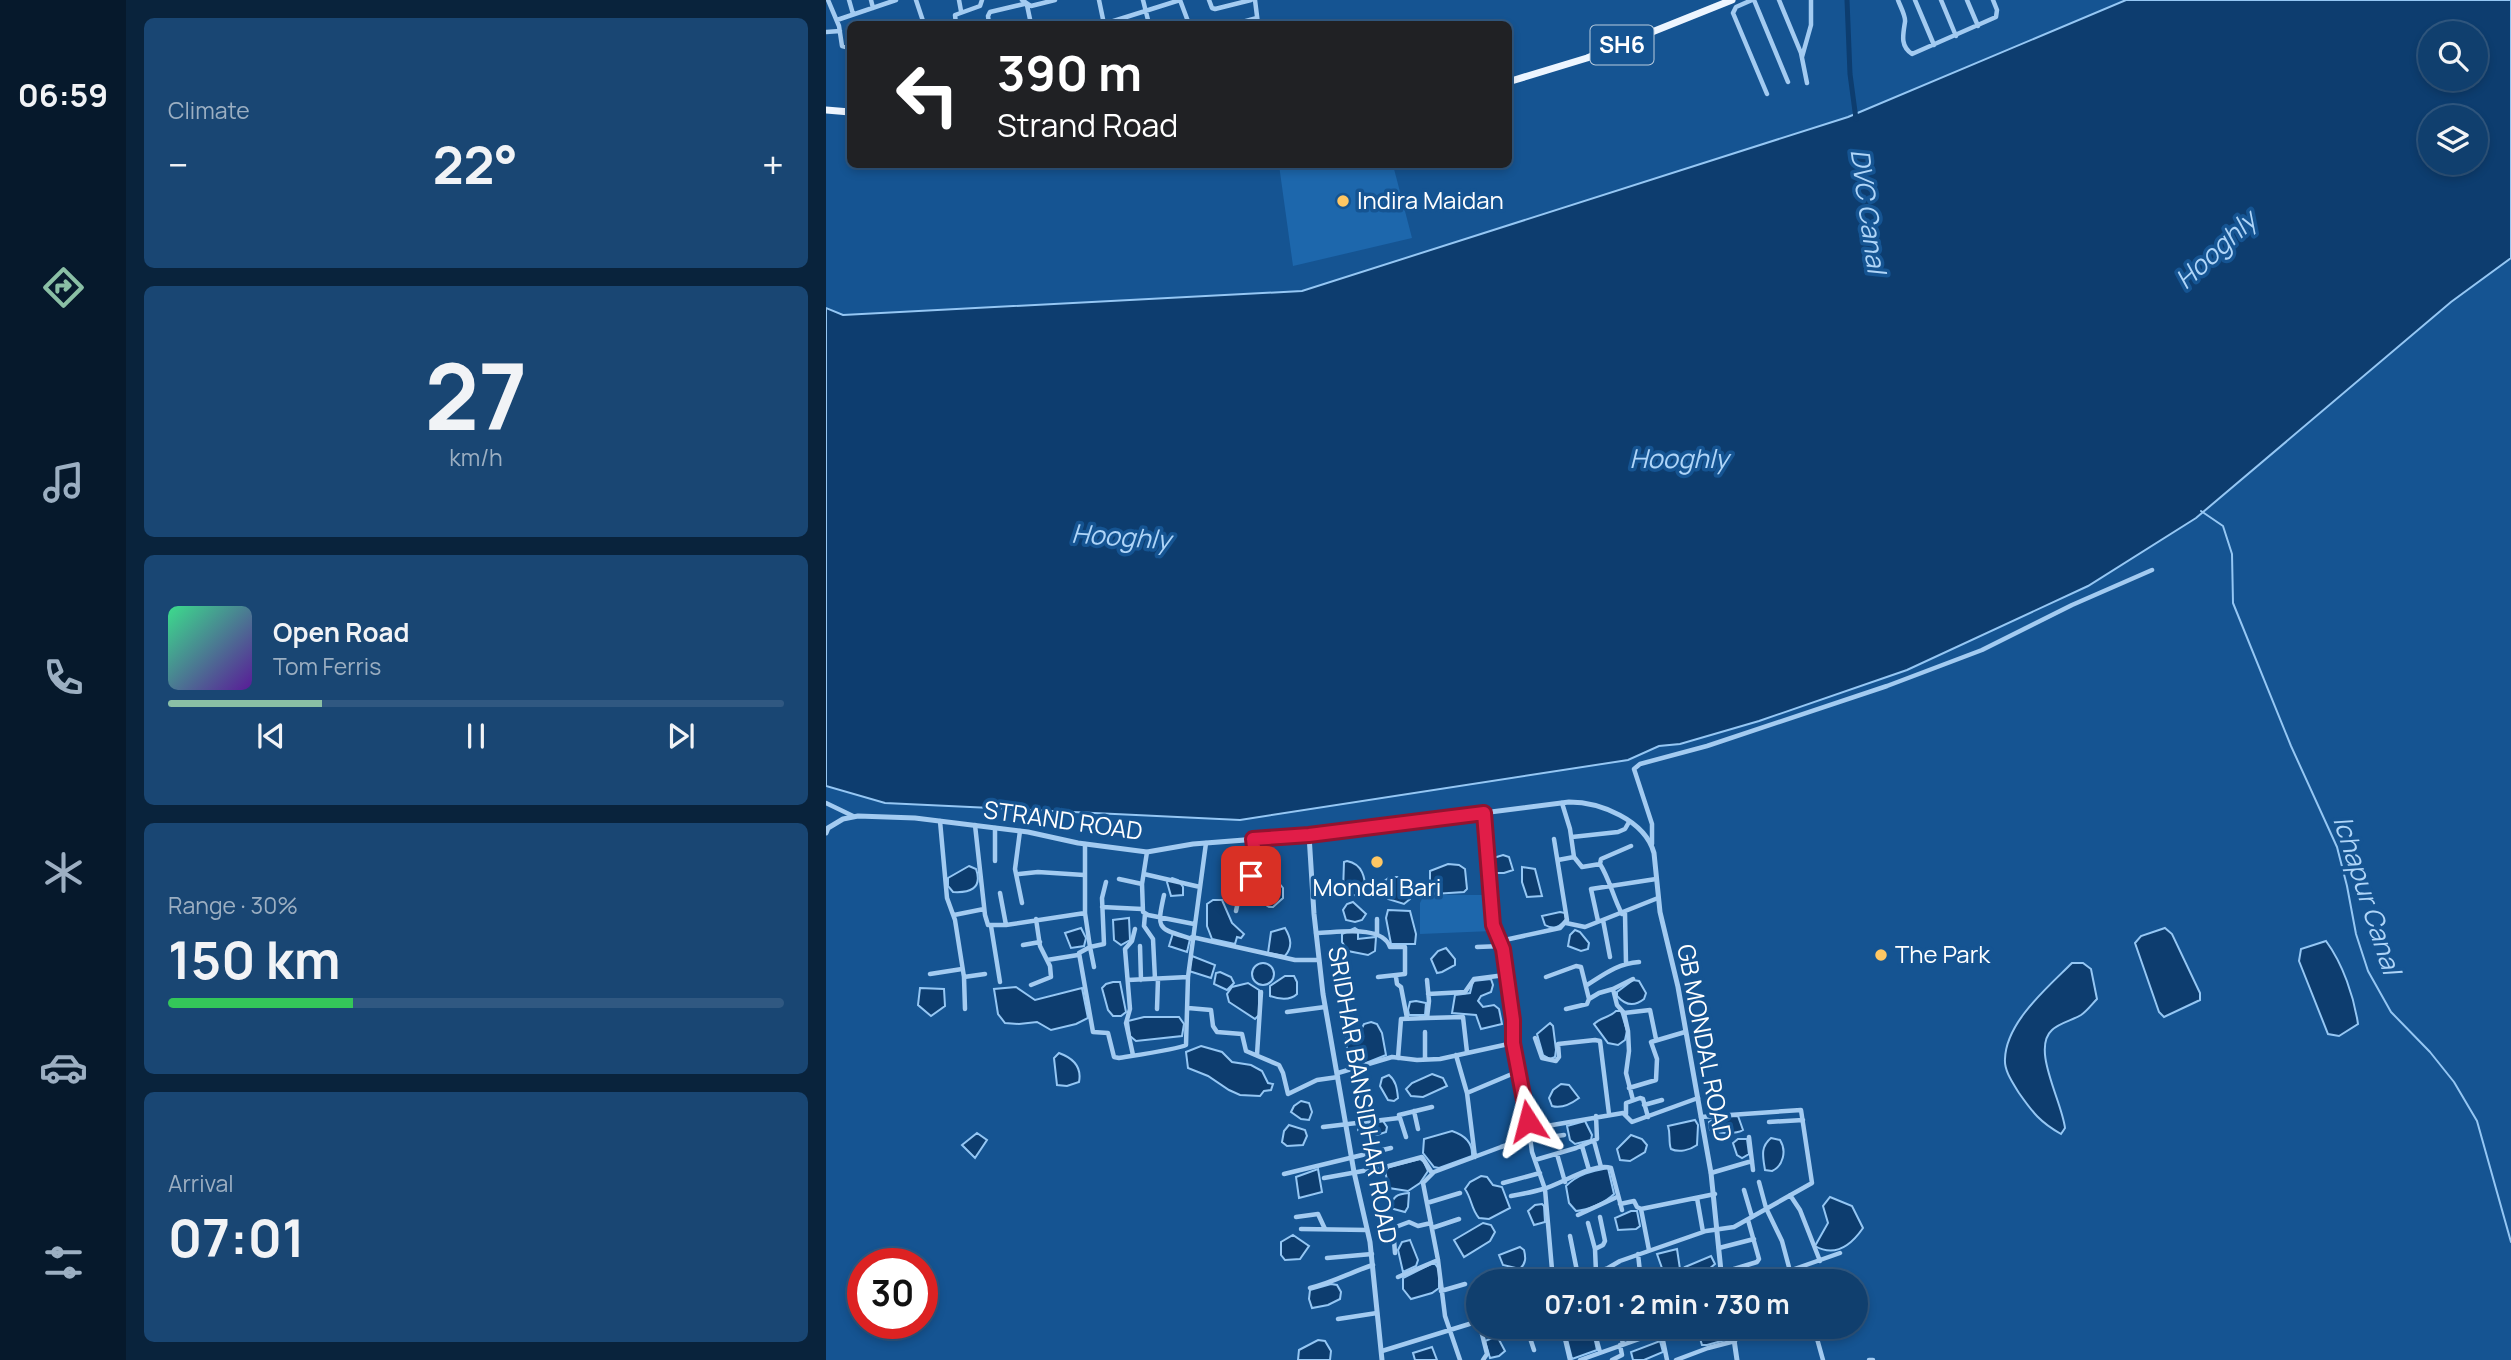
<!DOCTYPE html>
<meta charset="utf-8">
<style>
body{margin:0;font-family:Manrope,sans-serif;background:#194673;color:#f1f3f6;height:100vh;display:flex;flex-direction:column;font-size:26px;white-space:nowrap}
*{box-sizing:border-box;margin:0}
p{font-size:23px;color:#9cafc2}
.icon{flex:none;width:38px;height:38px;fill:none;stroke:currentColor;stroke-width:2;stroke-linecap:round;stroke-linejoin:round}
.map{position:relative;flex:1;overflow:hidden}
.sheet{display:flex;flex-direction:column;gap:18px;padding:18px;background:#09233c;width:700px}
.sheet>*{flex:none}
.banner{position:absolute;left:21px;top:21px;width:665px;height:147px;border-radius:10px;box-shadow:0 4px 10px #0003,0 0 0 2px #305881;background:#202124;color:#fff;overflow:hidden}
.buttons{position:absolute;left:1592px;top:21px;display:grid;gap:14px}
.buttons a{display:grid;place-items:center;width:70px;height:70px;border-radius:50%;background:#103f6e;box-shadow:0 4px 10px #0003,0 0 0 2px #305881;font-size:35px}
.speed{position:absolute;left:21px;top:1248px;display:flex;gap:14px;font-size:35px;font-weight:700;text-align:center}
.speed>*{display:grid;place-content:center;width:91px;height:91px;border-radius:50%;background:#103f6e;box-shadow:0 4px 10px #0003,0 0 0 2px #305881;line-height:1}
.speed .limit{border:10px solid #d22;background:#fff;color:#111}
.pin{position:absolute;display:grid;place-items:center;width:60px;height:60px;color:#fff;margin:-30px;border-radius:14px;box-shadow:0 4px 10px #0006}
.me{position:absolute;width:77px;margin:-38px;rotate:351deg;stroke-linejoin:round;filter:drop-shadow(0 0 5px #0008)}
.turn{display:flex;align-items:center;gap:24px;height:147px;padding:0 35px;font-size:32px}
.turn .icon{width:91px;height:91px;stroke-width:2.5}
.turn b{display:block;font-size:49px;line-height:60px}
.big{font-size:52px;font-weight:700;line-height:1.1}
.sheet .widget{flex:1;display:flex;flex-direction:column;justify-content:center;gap:10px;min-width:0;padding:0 24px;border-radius:10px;background:#194673}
.sheet .dial{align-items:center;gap:0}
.dial b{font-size:91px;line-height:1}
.song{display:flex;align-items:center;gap:21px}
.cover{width:84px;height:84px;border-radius:10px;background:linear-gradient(135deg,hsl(150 70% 55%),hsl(270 70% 35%))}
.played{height:7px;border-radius:4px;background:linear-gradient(90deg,#8abfa5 25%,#305881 25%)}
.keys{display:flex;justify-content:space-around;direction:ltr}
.heat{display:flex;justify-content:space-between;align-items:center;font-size:38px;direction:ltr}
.charge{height:10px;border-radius:5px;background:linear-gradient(90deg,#34c759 30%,#305881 0)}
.trip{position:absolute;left:640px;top:1269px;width:402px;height:70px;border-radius:35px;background:#103f6e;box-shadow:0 4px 10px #0003,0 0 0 2px #305881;font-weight:700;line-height:70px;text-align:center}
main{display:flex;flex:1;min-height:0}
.tab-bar{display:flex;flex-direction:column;width:126px;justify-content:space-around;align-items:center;background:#06192c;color:#9cafc2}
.tab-bar .icon{width:49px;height:49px}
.tab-bar .on{color:#8abfa5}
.tab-bar b{font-size:32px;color:#f1f3f6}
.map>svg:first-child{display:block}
</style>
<main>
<nav class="tab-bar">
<b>06:59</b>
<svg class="icon on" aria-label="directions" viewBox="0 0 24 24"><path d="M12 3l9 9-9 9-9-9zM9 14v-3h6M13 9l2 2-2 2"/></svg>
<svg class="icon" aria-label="music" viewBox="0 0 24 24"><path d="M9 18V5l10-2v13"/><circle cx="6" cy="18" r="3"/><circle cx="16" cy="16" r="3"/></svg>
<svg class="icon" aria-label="phone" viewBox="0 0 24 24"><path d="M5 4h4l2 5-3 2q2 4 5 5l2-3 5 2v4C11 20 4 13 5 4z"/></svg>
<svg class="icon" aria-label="climate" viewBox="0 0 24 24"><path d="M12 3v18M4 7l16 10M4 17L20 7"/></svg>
<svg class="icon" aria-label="car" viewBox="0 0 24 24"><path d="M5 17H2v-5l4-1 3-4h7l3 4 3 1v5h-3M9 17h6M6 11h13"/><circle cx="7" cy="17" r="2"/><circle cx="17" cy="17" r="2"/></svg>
<svg class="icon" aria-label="filters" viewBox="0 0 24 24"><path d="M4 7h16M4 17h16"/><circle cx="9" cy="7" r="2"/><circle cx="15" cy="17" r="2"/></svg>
</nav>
<section class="sheet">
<div class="widget"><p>Climate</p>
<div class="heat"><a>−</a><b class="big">22°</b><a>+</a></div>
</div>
<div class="widget dial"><b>27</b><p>km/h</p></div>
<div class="widget">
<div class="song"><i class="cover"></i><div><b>Open Road</b><p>Tom Ferris</p></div></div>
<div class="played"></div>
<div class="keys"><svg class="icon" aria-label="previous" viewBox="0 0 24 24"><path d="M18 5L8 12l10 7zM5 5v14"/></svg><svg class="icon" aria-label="pause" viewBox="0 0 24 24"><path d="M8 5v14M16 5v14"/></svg><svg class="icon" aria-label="next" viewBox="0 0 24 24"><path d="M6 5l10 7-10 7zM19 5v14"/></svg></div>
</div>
<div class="widget"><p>Range · 30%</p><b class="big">150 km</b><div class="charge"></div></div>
<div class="widget"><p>Arrival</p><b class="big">07:01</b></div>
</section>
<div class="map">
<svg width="1685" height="1360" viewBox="0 0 1685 1360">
<rect width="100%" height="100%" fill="#155492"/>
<path fill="#1d67ac" d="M453,165H567L586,238L467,266Z
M598,895H660L666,931L594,934V903Z"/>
<path fill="#0d3d6f" stroke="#95c7f4" stroke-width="2" fill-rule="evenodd" d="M1300,0H1685V258L1625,302L1370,518L1262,586L1081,670L933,721L854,744L833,746L802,760L414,820L59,803L0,786V308L17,315L476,291L1022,117ZM1605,33H1650V79H1605ZM1650,117V163H1605V117Z
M677,855L683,857L687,870L678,873H665L664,859Z
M521,861C537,864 539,878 540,892L535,897L517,892L518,862Z
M622,864L633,865L639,869L641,889L638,892L608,894L604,883V871Z
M143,866L150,869C157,889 143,893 127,892L122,886V878Z
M696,867L709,869L716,896L701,897L696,882Z
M564,877H576L583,881L584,899L578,904L562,899L557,882Z
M346,878L352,880L357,887V895L345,896L341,882Z
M453,883L457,888V898L447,907H443L437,903L439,887Z
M387,900H396L406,923L418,934L415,938L411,937L409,944L386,939L381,926V904Z
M527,902L540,914L536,920L529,922L520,920L517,910L521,904Z
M562,910L584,911L590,934L589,944H565L560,918Z
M734,912L739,913L740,919C734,927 728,930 719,925L716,916Z
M303,918L304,940L295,945L288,940L287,920Z
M255,928L260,938L258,946L245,948L239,933Z
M459,928C465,938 467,947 459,956L442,953L445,932Z
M529,928L532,930V939L550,937L549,951L542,955L522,951L516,942V934Z
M1339,928L1346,934L1374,993V1000L1338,1017L1333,1012L1309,943L1315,936Z
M749,930L754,932L763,943L762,949L755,951L742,946L744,935Z
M347,933L364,939L361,952L343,946Z
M1500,941C1517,964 1528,997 1532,1024L1513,1036L1502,1034L1473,961L1475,949Z
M620,948L629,959V965L616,972L611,973L605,959L612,951Z
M366,956L389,965L385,978L363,971Z
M426 974a11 11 0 1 1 22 0a11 11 0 1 1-22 0Z
M1246,963H1257L1265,969L1271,999C1266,1004 1261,1011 1255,1015C1247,1020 1233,1023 1226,1030C1205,1049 1236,1101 1239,1128L1235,1134C1214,1122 1207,1113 1193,1093C1187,1083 1178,1071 1179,1059C1180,1022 1222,987 1246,963Z
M394,972L405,977L408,983L401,990L388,984L390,973Z
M459,976H468L471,982V994C464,1001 452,999 444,996V986Z
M665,979L667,985L665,992L655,996L652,1001L657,1007L668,1005L673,1009L676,1024L655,1029L650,1015L626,1013L629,995L644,993L647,981Z
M807,980L813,981L820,993L818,999C808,1007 799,1005 791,996V992Z
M287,982H294L300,1012L295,1016H287L282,1010L276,988L280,984Z
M422,983L433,990V1015L429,1019L403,1002L401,994L406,987Z
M190,987L209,1000L256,988L262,1018L250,1024L225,1030L211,1022L193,1024L179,1023L172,1014L168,989Z
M94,988L118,989L119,1006L105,1016L92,1005Z
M590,1001L600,1003L599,1015H583L582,1010L584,1002Z
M790,1011H795L801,1031L799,1040L792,1045L782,1043L768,1024C775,1017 783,1018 790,1011Z
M318,1017H353L358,1024L356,1036L310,1041L304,1036L302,1021Z
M545,1022L551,1024L556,1033L560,1055L530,1067C522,1058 520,1049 520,1038L535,1030L538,1024Z
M724,1023L727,1026L730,1050L729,1057L724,1059L717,1055L711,1034Z
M375,1046L396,1052L406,1062L425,1065L436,1071L442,1083L447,1084L445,1090L438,1091L434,1096L414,1095L403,1090L382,1076L362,1068L360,1052Z
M233,1053C247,1058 256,1067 253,1082L241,1086L231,1085L228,1058Z
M606,1074L617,1078L621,1086L597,1097L585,1096L580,1089L586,1083Z
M563,1075C570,1081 571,1088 572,1098L568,1101L562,1100L554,1086L556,1078Z
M735,1084L743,1085L753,1098C745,1104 736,1109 726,1106L723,1098L727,1090Z
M475,1101L483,1103L486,1112L483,1120L475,1119L465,1112L468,1106Z
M912,1116L917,1130C911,1134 891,1134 884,1130L883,1122L892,1117Z
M869,1120L872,1125L871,1145C864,1150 853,1153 845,1149C842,1141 845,1135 842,1126Z
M557,1121L561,1127L560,1132L551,1135H534L532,1130L534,1125Z
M759,1121L766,1135L765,1140L749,1144L744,1140L741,1126Z
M463,1125L479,1130L481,1136L477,1145L461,1146L456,1142L458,1131Z
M626,1131C638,1135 647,1143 646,1156L613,1168L608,1167L597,1153L598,1139Z
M151,1133L161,1140L149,1158L136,1145Z
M805,1135L816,1139L821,1145L819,1152L804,1161L794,1160L791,1149Z
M945,1138L954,1140C961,1151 957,1166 946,1171L939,1170C937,1157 934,1147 945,1138Z
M912,1139H921L923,1154L916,1158L911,1155L907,1143Z
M594,1159L598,1162L602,1171L594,1183L582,1191L563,1188L559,1171L563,1167Z
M782,1168L788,1194C779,1203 762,1210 750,1211L743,1203L740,1186C752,1174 766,1171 782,1168Z
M492,1169L496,1192L473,1198L470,1177Z
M655,1176L661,1177L667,1185L676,1187L684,1208L663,1219L653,1218C645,1209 646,1199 639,1189L644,1182Z
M583,1193L582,1207L579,1212L564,1208C567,1196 571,1194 583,1193Z
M1004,1197L1026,1206L1037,1228C1026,1244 1010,1258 989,1246L1002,1223L997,1206Z
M716,1204L718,1206L719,1222L708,1225L702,1211L709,1205Z
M805,1211H811L814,1226L810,1229L792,1230L789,1218Z
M657,1223L665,1225L669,1232L664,1241L638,1257L628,1240Z
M467,1235L483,1246L474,1259L459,1260L455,1255V1242Z
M584,1240L592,1260L590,1266L577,1272L572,1250L576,1242Z
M694,1247L698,1250C700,1258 700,1263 694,1269L677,1265L673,1255Z
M851,1249L854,1269L843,1273L837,1271L831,1254Z
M885,1256L889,1264L883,1269L863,1273L859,1267Z
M605,1264H609L613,1269V1288L606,1293L585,1299L577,1289V1278Z
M858,1273L862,1281H831L832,1275L839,1276Z
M505,1284L511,1285L515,1292L514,1299L502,1305L486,1308L483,1299L484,1290Z
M738,1327H766L771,1350L746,1359Z
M894,1327L902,1328L903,1339L881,1345H876L873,1335Z
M671,1336L679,1351L673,1356L664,1358L659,1341Z
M492,1340L499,1341L505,1351L504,1360H472L473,1350Z
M834,1341L837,1352L818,1360H807L805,1352Z
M606,1347L611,1360H589L587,1353Z"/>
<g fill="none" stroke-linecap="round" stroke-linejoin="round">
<path stroke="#95c7f4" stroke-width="2" d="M1375,511L1397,526L1406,554L1407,603L1465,746L1511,847L1521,886L1530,934L1542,971L1565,1012L1604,1052L1628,1082L1651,1121L1685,1242"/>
<path stroke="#0d3d6f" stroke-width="5" d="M1021,0L1024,74L1030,119"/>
<path stroke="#a3cbf1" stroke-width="4.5" d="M2,0L13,26L16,46L24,48
M23,0L27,14
M45,0L47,8
M90,0L98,24
M133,0L135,11
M196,0L205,6L229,0
M273,0L278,24
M317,0L323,24
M354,0L363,24
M383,0L386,8L389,9L425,0
M429,0L432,24
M926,0L910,7L907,13L941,94
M928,0L962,82
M953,0L975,53L981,83
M1072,0C1074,6 1080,16 1079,22C1077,35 1074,46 1086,54L1170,17L1171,10L1167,0
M1089,0L1108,45
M1115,0L1130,36
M1141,0L1152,26
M201,5L205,24
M11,20L70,0
M130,24L129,15L154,6L156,0
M163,24L162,16L164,12L198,4
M278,24L354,0
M409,24L431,18
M0,32L14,31
M976,57L985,25V0
M0,803L27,816
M658,813L667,925L677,949L687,1020V1043L698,1093L706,1152L719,1189L727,1281
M114,821L121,898L129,920L138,977L139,1009
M149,825L159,915L162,925H180L259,913
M169,828V861
M194,831L189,869L196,903
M746,837L792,832L799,829L803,822
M259,844V913L264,947L253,953L267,1032L282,1033L288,1057L293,1058C305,1056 354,1049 360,1045L362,977L380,843
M826,844V824L808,769L814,764L881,746L1061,686L1156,650L1246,605L1326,570
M321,852L316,884L317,912L322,915L368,924
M748,857L756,867L774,864C784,880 787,897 796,914
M732,860L748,857L744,829L736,803
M774,864L775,859L805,846
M193,874L212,872L258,875
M318,874L374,887
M293,879L316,884
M174,893L180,925
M338,895C330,931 332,928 366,939
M276,907L316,909
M410,911L415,888L425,876L430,864L427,839
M799,913L800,963
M319,914L318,926L327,939L329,979
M128,915L158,909
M777,920L784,957
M772,921L765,889L830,879
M740,923L759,927L832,898
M165,926L174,982
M490,933C510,933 556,924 564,947H579V974L552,977
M551,935V919
M366,937L469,960H493
M674,941L734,928L741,920L728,839
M197,945L214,942
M314,946L315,980
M651,947L676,946
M221,960L252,955
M268,967L264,947L278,944L276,898L280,882
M104,974L136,969
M138,977L159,974
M570,977L571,984L575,987L581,1018
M720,977L750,966L755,967L763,999L773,993L787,989
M807,979L787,989L791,1005L798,1013L802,1031L803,1051L800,1073L807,1100
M302,980L362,977
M205,985L225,977L224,966L214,946L210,919
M761,985C780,973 791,964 813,962
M602,994L639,992L648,979L679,975
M362,1008L385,1010L387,1026L391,1032L416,1034L420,1051L453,1065L457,1073L462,1094L491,1080L512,1077
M331,1009L332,979
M740,1009L761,1004L763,999
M461,1012L499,1007
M798,1013L824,1010L830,1039
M601,1018L637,1017L641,1052
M709,1038L716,1058L730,1061L733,1057L732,1044L769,1040L774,1041L783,1114
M307,1055L300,1023L304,1009L299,949L306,941L309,929
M431,1055L435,992
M630,1055L641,1093L649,1157
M572,1058L575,1019L601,1018L603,1001L601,980
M599,1059V1032
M512,1073L566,1057L591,1060L614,1059L687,1043
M803,1088L830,1080L831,1059L825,1042L859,1032
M641,1093L693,1071
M818,1105L836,1100
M588,1111L592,1129
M800,1114V1103L814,1098L817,1099L822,1117
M943,1122L977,1120
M497,1127L573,1118
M703,1129L797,1113L806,1122L872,1098
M580,1137L573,1115L606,1107
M923,1137L927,1170
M768,1141L775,1167
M756,1146L763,1170
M731,1154L739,1182
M709,1160L750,1148L771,1139L770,1116
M885,1173L926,1161
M458,1174L565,1148
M498,1178L559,1167L596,1157L606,1173
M933,1182L940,1208L956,1241L964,1271
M677,1183L714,1173
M918,1190L926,1217
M964,1195L974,1210L994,1261
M685,1196C696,1194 707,1192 717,1189C736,1184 767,1162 785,1168L796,1210
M871,1198L877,1232
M601,1203L634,1193
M794,1204L808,1201L811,1207L815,1209L823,1250
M815,1209L889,1194
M752,1215L791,1197
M470,1217L492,1214L499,1229
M762,1223L769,1249
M606,1228L633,1219
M475,1229L541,1230
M744,1236L751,1271L755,1277
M893,1248L928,1239
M569,1253L567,1228L583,1222L592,1226L605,1223
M812,1254L815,1281
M501,1258L546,1254
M782,1268L784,1281
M770,1272L769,1249L777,1245L779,1241L774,1217
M895,1273L931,1262L933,1259L922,1220
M572,1277L612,1260
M745,1281L782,1268L794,1261L880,1231L908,1227L986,1183L975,1110L875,1117
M955,1281L957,1273L1014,1253
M484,1288C506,1283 525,1272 547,1265
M615,1291L639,1284
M1031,1291L1034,1289
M512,1319L551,1313
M654,1326L661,1354L657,1360
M700,1326L708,1350
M736,1326L744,1360
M793,1326L797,1344
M834,1326L841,1360
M767,1327L774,1352
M906,1329L921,1326
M990,1335L997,1360
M556,1351L653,1321
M634,1360L619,1316L612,1260L597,1183L608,1172L675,1147L690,1142L738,1135
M754,1360L847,1327L851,1329L857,1338L890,1326
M786,1360L796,1355L794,1345
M850,1360L882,1348L909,1341
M1043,1360H1047"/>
<path stroke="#a3cbf1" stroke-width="5" d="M0,833L2,828L17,819L32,816L89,818L202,832L252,843L321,852L367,844L483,835L743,802C774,802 819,820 828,853L834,912L852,987L885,1173L896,1281
M483,835L488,914L497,994L528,1172L544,1242L556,1360
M906,1326L911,1360"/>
<path stroke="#edf5ff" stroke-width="7" d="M682,82L761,58L906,0
M0,110L24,112"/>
</g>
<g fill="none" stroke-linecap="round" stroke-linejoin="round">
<g stroke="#92132f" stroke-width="18">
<path id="route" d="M425,876L430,864L427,839L483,835L658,813L667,925L677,949L687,1020V1043L702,1121"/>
</g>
<use href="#route" stroke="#e11d48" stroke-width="12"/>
</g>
<g fill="#ffc763" stroke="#155492" stroke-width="2.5">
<circle cx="517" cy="201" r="7"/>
<circle cx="551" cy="862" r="7"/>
<circle cx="1055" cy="955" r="7"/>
</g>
<g text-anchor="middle" stroke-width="7" stroke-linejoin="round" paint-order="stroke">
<rect fill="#155492" stroke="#b9ccde" stroke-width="2" x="764.5" y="25.5" width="63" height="39" rx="5"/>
<g font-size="23" font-weight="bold" fill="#fff">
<text x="796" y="53">SH6</text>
</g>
<g font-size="24" fill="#fff" stroke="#155492" text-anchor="start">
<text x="531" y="209">Indira Maidan</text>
<text x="551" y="896" text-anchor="middle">Mondal Bari</text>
<text x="1069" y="963">The Park</text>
</g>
<g font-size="24" fill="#fff" stroke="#155492">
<text transform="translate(237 821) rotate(8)" y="8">STRAND ROAD</text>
<text transform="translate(878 1043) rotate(79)" y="8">GB MONDAL ROAD</text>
<text transform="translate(536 1095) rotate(80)" y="8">SRIDHAR BANSIDHAR ROAD</text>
</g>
<g font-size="26" font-style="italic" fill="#afd5f8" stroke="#155492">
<text transform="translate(1042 211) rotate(82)" y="9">DVC Canal</text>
<text transform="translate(1390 250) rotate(-43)" y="9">Hooghly</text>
<text x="853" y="468">Hooghly</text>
<text transform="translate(295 537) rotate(4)" y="9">Hooghly</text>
<text transform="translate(1541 895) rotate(72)" y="9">Ichapur Canal</text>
</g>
</g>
</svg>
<div class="buttons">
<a><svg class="icon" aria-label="search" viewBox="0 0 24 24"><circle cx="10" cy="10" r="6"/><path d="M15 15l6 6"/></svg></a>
<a><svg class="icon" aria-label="layers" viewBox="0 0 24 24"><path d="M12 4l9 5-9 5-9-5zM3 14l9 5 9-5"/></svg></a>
</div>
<div class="speed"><div class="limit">30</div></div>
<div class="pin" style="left:425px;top:876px;background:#d93025"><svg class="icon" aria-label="arrive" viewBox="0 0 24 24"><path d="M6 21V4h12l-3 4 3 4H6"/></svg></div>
<svg class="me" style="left:702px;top:1121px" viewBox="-20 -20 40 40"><path d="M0-17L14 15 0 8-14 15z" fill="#e11d48" stroke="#fff" stroke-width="4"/></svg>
<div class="trip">07:01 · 2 min · 730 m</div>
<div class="banner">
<div class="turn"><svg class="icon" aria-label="left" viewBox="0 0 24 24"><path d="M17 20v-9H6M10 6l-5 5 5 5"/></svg><div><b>390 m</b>Strand Road</div></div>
</div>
</div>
</main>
